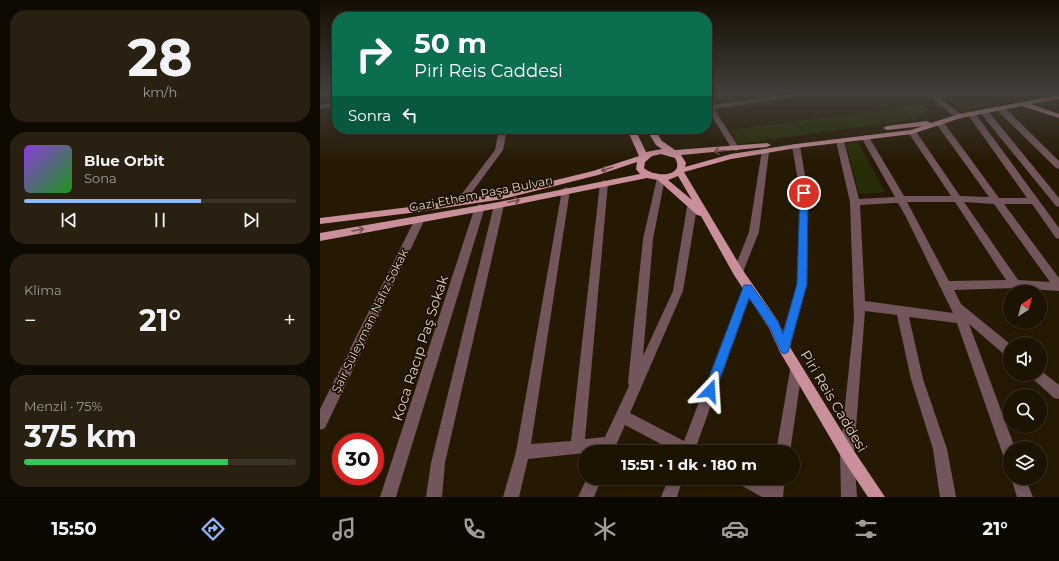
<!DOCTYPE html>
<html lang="tr">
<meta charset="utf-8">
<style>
body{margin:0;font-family:Montserrat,sans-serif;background:#292011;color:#f1f3f6;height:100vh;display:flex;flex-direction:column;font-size:15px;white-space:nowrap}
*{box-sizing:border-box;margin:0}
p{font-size:13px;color:#a09e99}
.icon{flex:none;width:22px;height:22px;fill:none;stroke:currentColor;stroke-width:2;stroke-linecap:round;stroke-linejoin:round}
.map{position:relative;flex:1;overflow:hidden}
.side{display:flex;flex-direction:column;gap:10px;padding:10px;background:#0f0a01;width:320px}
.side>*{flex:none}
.guide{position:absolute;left:12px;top:12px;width:380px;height:122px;border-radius:16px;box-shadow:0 2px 6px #0003,0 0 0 1px #3a3224;background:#0b6e4f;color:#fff;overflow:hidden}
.needle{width:26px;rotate:36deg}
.tools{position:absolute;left:683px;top:285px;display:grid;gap:8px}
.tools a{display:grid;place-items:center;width:44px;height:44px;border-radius:50%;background:#1c1302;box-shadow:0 2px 6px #0003,0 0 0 1px #3a3224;font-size:20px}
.speed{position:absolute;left:12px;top:433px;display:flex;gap:8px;font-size:20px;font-weight:700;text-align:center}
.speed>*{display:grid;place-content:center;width:52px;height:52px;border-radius:50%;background:#1c1302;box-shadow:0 2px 6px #0003,0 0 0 1px #3a3224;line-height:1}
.speed .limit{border:6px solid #d22;background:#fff;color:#111}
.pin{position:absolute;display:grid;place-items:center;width:34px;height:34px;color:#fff;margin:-17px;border:2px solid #fff;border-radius:50%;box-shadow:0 1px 4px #0007}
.me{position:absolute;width:44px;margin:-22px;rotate:20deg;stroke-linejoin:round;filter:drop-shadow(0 0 3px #0008)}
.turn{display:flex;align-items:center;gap:14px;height:84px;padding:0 16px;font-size:18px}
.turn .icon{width:52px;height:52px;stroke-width:2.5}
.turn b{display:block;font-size:28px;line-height:34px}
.then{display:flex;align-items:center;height:38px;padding:0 16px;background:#0003;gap:8px;font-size:15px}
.big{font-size:30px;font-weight:700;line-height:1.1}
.side .widget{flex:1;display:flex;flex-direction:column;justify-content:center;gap:6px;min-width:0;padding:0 14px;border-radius:16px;background:#292011}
.side .dial{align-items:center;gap:0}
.dial b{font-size:52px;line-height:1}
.song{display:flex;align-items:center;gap:12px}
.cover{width:48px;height:48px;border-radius:6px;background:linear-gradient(135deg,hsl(270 70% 55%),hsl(120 70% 35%))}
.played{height:4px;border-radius:2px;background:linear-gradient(90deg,#8eb9fd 65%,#3a3224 65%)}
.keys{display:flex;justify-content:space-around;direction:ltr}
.heat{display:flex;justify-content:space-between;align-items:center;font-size:22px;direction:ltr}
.charge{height:6px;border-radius:3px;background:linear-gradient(90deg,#34c759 75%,#3a3224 0)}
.trip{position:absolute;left:258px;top:445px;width:222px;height:40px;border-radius:20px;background:#1c1302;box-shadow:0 2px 6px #0003,0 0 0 1px #3a3224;font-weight:700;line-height:40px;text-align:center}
.tabs{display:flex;height:64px;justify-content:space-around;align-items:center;background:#0b0801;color:#a09e99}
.tabs .icon{width:28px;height:28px}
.tabs .current{color:#8eb9fd}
.tabs b{font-size:18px;color:#f1f3f6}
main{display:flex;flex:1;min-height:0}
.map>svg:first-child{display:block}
</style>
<main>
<section class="side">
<div class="widget dial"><b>28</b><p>km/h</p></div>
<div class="widget">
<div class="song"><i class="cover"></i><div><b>Blue Orbit</b><p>Sona</p></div></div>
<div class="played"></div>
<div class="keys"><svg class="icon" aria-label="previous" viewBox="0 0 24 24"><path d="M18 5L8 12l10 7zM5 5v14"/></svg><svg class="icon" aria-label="pause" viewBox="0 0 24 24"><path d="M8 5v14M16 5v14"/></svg><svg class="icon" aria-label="next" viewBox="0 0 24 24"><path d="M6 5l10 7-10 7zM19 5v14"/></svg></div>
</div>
<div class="widget"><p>Klima</p>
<div class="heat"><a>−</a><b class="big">21°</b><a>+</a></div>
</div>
<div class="widget"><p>Menzil · 75%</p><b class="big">375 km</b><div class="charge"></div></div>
</section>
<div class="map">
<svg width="739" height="497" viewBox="0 0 739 497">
<rect width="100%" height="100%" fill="#261903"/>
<path fill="#322102" d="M617,92H694L705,98L648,109L636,106Z"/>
<path fill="#272e07" d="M603,105L609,110L595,119L418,144L410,130Z
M538,142L565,192L539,194L526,144Z"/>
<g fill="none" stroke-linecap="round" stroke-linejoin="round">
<path fill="#72565c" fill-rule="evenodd" d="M482,92H503L394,109L420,149L416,151L412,149L387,108L388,102L392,105Z
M604,92H612L643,116L636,118Z
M17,102V106L0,109V105Z
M678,107H684L739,161V169L736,168L678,111Z
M662,111H668L739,198V207L736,206L662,115Z
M649,113H655L739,228V239L736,238L712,204H684L739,278V291L695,288L634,290L641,304L690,344V358L686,356L649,324L695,448H690V462L685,460L683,455L637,323L589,317L603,379L627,449L636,497H620L613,449L591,379L577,315L545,311L534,453L537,497H521L520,453L534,320L530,202L516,141L520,139L524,141L539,199L575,197L541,137L545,135L549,137L584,196H631L588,132L592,130H595L640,196L669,197L615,122L619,120H622L679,198H707L648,115ZM587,202H635L686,280L629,281ZM644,202L674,204L730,282L698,280ZM574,203H578L585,215L633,313L545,301L540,205Z
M179,129H187L183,150L144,203H138L136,201L138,199L175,150Z
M473,144H476L480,146L488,193L487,284L470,348L468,352L464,354L460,352L458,348L477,284L480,193L472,146Z
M442,150H448L449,152L439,232L423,272L422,275H414L413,272L429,232Z
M341,175L345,178L333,239L323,356L353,291L367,207L372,204L377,207L363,291L310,413L364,441L423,288L424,285L428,284L432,285L433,288L376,447L378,452H356L305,425L293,452H265V453L208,459L199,497H183L196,452L242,190L246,187L250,190L211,444L251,441L280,183L284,180L288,183L265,439L285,437L309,386L308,382L323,239L337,178Z
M179,202L184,205L125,463L122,497H106L111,463L174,205Z
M160,204L165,207L76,497H60L155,207Z
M100,216L105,219L5,428L0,430V409L95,219Z
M476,364L480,366L482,370L470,452H456L470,370L472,366Z
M720,370L739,385V399L734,398L712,378L710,374H720Z
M267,478H282L274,497H258Z
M349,478H363L357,497H341Z
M415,478H437L449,485L451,478H465L463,497H442L417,483Z
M691,478H705L713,497H697Z"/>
<path fill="#c9909c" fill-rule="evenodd" d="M739,95V99L711,104L739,114V118L702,106L641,118L592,134L476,148L411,159L364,172L422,269L458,321L468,344L532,448L565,497H548L522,458L460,352L449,328L414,275L381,216L377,215L338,180L327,178L179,208L0,241V233L179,202L320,174L316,169L317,162L278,175L183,199L90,213L0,224V218L90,207L183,193L273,171L319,156L307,129H315L326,152L342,149L336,145L326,129H334L342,141L355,150L447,143L451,145L447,147L361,155L366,163L365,167L411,154L476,144L591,130L603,126L567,130L563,128L567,126L607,121L611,123L639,114ZM341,154L355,158C366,177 335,178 324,168L325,162L332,156ZM358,176L372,200L348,180Z"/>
</g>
<defs><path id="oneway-shaft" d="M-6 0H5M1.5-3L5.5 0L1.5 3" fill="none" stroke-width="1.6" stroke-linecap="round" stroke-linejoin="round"/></defs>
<g stroke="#73504e">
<use href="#oneway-shaft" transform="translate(400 151) rotate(175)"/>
<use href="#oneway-shaft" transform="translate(287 169) rotate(162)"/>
<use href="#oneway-shaft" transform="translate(194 201) rotate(-12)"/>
<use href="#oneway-shaft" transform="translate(38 230) rotate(-10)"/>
</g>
<linearGradient id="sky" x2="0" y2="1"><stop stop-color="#150e02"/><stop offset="0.57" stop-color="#413e39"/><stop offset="1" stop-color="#413e39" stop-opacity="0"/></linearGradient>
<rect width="739" height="162" fill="url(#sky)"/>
<path fill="#1a73e8" stroke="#114b97" d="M484,190L488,193L487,284L468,352L464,354L461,352L450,328L429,298L394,395L390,397L385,395L384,391L424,285H431L458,322L463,334L477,284L480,193Z"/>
<g text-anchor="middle" stroke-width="3.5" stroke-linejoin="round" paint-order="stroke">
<g font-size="12" fill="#d9d1c3" stroke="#1d1000">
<text transform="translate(161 194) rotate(-11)" y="4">Gazi Ethem Paşa Bulvarı</text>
<text transform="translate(50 321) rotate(-64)" y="4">Şair Süleyman Nafız Sokak</text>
</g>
<g font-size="14" fill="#d9d1c3" stroke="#1d1000">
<text transform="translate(100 348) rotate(-72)" y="5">Koca Racıp Paş Sokak</text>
<text transform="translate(514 401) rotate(59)" y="5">Piri Reis Caddesi</text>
</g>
</g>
</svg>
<div class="tools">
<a><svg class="needle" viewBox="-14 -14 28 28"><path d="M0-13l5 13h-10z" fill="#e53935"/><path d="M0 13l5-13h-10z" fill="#a09e99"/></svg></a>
<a><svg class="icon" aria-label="sound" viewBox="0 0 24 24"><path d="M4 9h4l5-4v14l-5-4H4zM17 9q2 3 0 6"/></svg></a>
<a><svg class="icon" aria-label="search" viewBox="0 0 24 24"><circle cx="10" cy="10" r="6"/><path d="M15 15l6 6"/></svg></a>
<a><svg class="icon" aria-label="layers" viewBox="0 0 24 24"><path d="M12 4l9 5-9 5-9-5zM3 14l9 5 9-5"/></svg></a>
</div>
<div class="speed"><div class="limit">30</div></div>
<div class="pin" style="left:484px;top:193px;background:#d93025"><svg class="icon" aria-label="arrive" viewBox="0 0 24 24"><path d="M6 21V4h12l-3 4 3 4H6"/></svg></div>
<svg class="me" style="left:390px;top:391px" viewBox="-20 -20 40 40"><path d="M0-17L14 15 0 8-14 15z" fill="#1a73e8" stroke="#fff" stroke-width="4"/></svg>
<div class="trip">15:51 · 1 dk · 180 m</div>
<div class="guide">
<div class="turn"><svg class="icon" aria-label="right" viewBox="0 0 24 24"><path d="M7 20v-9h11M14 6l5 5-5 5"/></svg><div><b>50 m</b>Piri Reis Caddesi</div></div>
<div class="then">Sonra<svg class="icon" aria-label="left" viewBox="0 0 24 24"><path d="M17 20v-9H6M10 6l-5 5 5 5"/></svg></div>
</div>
</div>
</main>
<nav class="tabs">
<b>15:50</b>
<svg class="icon current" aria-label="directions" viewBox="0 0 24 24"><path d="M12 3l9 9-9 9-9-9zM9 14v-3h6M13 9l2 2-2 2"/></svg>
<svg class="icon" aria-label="music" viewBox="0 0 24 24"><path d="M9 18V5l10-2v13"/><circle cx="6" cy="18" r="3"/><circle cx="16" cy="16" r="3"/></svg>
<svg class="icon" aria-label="phone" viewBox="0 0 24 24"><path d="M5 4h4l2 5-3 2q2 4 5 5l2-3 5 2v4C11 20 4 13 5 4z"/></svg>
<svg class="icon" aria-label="climate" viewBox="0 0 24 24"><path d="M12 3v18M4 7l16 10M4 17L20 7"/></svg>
<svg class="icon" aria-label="car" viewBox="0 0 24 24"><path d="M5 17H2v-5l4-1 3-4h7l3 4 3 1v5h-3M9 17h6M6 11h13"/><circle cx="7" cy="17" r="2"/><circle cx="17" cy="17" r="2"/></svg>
<svg class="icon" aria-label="filters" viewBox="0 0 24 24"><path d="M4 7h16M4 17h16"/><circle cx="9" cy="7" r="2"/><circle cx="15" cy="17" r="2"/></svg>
<b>21°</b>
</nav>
